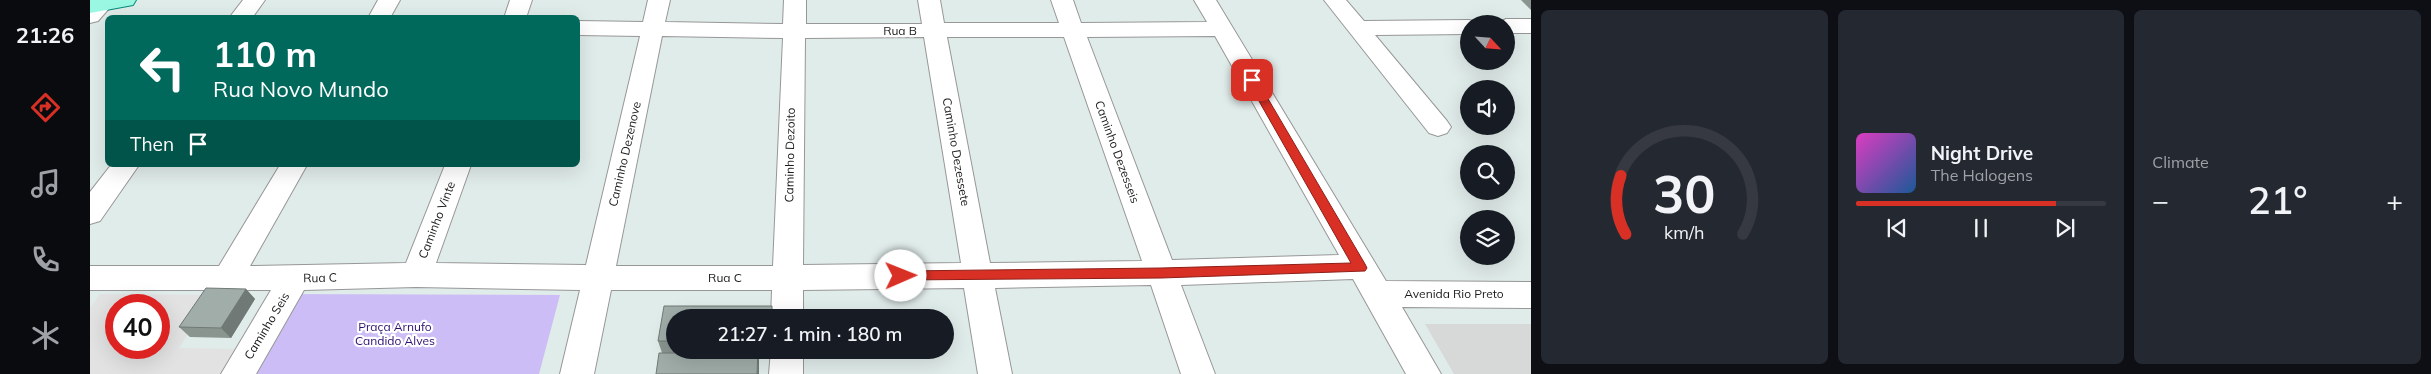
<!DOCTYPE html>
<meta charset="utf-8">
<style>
body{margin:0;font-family:Mulish,sans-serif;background:#242831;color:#f1f3f6;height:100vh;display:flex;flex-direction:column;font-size:19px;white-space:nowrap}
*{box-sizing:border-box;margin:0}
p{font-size:16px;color:#9ea1a6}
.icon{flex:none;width:28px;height:28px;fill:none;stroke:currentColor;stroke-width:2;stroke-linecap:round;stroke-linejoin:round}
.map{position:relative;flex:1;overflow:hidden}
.details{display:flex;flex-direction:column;gap:10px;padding:10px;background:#0d0f14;width:900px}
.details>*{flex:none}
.top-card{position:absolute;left:15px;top:15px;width:475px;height:152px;border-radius:8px;box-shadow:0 5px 20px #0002;background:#00695c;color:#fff;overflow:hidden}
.needle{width:32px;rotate:116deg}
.buttons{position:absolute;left:1370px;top:15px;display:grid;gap:10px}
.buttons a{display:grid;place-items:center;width:55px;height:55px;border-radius:50%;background:#171b24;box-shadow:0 5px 20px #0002;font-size:25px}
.speed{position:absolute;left:15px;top:294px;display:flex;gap:10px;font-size:25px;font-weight:700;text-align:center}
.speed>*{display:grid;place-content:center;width:65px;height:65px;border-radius:50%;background:#171b24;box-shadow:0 5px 20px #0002;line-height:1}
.speed .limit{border:8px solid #d22;background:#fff;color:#111}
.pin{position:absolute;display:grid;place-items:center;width:42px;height:42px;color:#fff;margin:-21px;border-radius:10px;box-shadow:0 2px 8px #0006}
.me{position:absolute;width:55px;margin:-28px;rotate:89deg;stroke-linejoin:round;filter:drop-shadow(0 0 4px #0008)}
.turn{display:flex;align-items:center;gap:18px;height:105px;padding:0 25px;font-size:22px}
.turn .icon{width:65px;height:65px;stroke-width:2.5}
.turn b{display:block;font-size:35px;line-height:42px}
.then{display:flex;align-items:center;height:48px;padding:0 25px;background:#0003;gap:10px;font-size:19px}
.big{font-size:38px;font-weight:600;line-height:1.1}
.details .card{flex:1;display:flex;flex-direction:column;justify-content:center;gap:8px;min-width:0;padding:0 18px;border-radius:8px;background:#242831}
.details .dial{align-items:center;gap:0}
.dial svg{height:130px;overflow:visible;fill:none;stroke:#363941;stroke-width:7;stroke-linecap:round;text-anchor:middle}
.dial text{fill:#f1f3f6;stroke:none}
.song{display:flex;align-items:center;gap:15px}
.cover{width:60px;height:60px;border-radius:8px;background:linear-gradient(135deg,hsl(310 70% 55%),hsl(210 70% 35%))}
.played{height:5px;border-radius:2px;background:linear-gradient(90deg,#d93025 80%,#363941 80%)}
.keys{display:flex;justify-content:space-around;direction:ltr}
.heat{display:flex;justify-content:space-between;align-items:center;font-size:28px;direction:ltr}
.details .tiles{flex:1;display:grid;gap:10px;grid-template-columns:repeat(3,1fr)}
.trip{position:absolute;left:576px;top:309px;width:288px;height:50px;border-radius:25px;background:#171b24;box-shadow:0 5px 20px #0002;font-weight:600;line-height:50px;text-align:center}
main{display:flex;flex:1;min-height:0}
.tab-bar{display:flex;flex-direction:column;width:90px;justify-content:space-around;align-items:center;background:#090b0e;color:#9ea1a6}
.tab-bar .icon{width:35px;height:35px}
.tab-bar .active{color:#d93025}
.tab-bar b{font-size:22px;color:#f1f3f6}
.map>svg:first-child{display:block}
</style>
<main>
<nav class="tab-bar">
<b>21:26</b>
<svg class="icon active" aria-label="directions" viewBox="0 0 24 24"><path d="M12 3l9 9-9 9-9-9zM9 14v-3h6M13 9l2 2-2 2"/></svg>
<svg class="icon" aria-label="music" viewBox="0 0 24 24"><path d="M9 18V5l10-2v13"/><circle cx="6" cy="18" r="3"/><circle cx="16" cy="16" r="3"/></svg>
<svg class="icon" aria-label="phone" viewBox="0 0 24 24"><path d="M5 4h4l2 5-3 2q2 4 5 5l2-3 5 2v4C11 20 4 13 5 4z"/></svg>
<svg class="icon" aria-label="climate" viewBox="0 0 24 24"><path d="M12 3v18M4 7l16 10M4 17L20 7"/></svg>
</nav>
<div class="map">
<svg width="1441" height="374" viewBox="0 0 1441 374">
<rect width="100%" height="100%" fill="#e0ecea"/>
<path fill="#d7d8d8" d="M1335,324H1441V374H1364Z"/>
<path fill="#cdbdf6" d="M184,294L470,295L449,374H139Z"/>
<path fill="#e2e2e2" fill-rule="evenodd" d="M10,294L122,295L89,348L150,349L136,374H0V308ZM26,305H69V348H26Z"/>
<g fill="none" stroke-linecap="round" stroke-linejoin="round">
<g stroke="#979797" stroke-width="2">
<path id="minor" d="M4,0H20L23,4L8,21L0,23V4Z
M153,0H175L162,18H139Z
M288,0H310L300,18H278Z
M420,0H442L436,18H414Z
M558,0H580L575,22L693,24L694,0H716V24H832L828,0H850L854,23H969L961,0H983L991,23L1117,22L1104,0H1126L1296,281L1441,282V308L1312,307L1351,374H1316L1263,279L1091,285L1125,374H1091L1061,285L905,288L922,374H888L874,288L713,290V318H681L682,290H521L504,374H470L490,290L326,287L214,290L166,374H131L181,290H0V266H129L190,165H217L160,266L316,263L355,165H381L346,263L496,265L550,36L488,35V21L553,22ZM572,36L693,38L683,266H526ZM1125,36L1249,255L1082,260L997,37ZM834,37L871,263L713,265L715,38ZM857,37H974L1052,261L900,263Z
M1234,0H1256L1274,21L1379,20L1387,22L1388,24H1379V34L1285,35L1357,121L1361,127L1357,133L1348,136L1339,133Z
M1416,19H1441V33H1416V24H1406Z
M21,165H49L10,221L0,224V192Z
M681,350H713V374H679Z"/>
</g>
<g stroke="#078a78" stroke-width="2">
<path id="major" d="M0,0H46L43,5L0,13Z"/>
</g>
<use href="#minor" fill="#fff" fill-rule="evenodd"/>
<use href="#major" fill="#9af7e1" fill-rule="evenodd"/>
</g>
<path fill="#8a9590" d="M1431,0H1441V10Z
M156,289L165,299L141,338L100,337L89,327Z
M585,318V350H682V356H669V361L572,353L568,341Z"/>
<path fill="#707976" d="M156,289L165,299L141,338L131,328Z
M668,350L669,361V374H667Z"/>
<path fill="#a0ada8" stroke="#707976" d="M116,288L156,289L131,328L89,327Z
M574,306H682V318H585V341H568Z
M597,350H668L667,374H566L569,353H597Z"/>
<path fill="#d93025" stroke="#8d1f18" d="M1162,77L1167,80L1275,264L1277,268L1275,271L1071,278L807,280L805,276L811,271L1071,268L1261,263L1157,80Z"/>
<g text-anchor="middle" stroke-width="4.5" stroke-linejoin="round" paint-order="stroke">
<g font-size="12" fill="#1a1a1a" stroke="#fff">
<text x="810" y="35">Rua B</text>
<text transform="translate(866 152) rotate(80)" y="4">Caminho Dezessete</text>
<text transform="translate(1027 152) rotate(70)" y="4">Caminho Dezesseis</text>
<text transform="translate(535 154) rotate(-77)" y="4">Caminho Dezenove</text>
<text transform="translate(700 155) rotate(-89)" y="4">Caminho Dezoito</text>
<text transform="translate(347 220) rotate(-69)" y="4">Caminho Vinte</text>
<text transform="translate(230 278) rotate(-1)" y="4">Rua C</text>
<text x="635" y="282">Rua C</text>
<text x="1364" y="298">Avenida Rio Preto</text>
<text transform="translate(177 326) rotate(-59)" y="4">Caminho Seis</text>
</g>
<g font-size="12" fill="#2b1071" stroke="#fff">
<text x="305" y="331">Praça Arnufo<tspan x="305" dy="14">Candido Alves</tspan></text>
</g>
</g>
</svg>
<div class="buttons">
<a><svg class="needle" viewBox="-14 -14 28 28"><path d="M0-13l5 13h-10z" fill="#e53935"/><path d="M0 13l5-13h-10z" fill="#9ea1a6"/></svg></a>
<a><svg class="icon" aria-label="sound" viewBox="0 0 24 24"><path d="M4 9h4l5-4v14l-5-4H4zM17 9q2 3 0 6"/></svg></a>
<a><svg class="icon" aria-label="search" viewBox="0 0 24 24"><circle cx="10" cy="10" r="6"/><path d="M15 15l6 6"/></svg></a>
<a><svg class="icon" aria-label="layers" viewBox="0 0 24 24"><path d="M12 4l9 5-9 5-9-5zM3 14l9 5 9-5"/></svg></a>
</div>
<div class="speed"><div class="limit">40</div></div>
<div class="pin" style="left:1162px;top:80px;background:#d93025"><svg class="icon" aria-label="arrive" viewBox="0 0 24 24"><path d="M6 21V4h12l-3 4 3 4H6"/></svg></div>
<svg class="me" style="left:811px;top:276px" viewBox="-20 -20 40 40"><circle r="19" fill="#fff"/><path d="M0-13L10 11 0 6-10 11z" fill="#d93025"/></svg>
<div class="trip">21:27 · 1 min · 180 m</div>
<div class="top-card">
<div class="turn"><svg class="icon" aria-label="left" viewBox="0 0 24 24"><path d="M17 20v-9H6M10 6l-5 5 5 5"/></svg><div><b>110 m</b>Rua Novo Mundo</div></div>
<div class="then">Then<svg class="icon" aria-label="arrive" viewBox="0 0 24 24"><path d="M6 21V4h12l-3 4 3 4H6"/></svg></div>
</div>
</div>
<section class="details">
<div class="tiles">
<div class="card dial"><svg viewBox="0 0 100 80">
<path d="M14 69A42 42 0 1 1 86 69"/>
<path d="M14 69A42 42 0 0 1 11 33" stroke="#d93025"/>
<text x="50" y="56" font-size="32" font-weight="700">30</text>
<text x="50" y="72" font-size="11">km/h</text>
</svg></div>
<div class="card">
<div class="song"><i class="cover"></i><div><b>Night Drive</b><p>The Halogens</p></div></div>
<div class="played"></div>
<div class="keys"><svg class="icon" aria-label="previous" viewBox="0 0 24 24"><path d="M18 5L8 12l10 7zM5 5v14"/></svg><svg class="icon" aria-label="pause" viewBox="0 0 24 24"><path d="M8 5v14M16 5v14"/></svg><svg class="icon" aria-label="next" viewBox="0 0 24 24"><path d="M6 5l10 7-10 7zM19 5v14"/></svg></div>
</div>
<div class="card"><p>Climate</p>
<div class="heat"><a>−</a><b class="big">21°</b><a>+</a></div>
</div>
</div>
</section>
</main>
